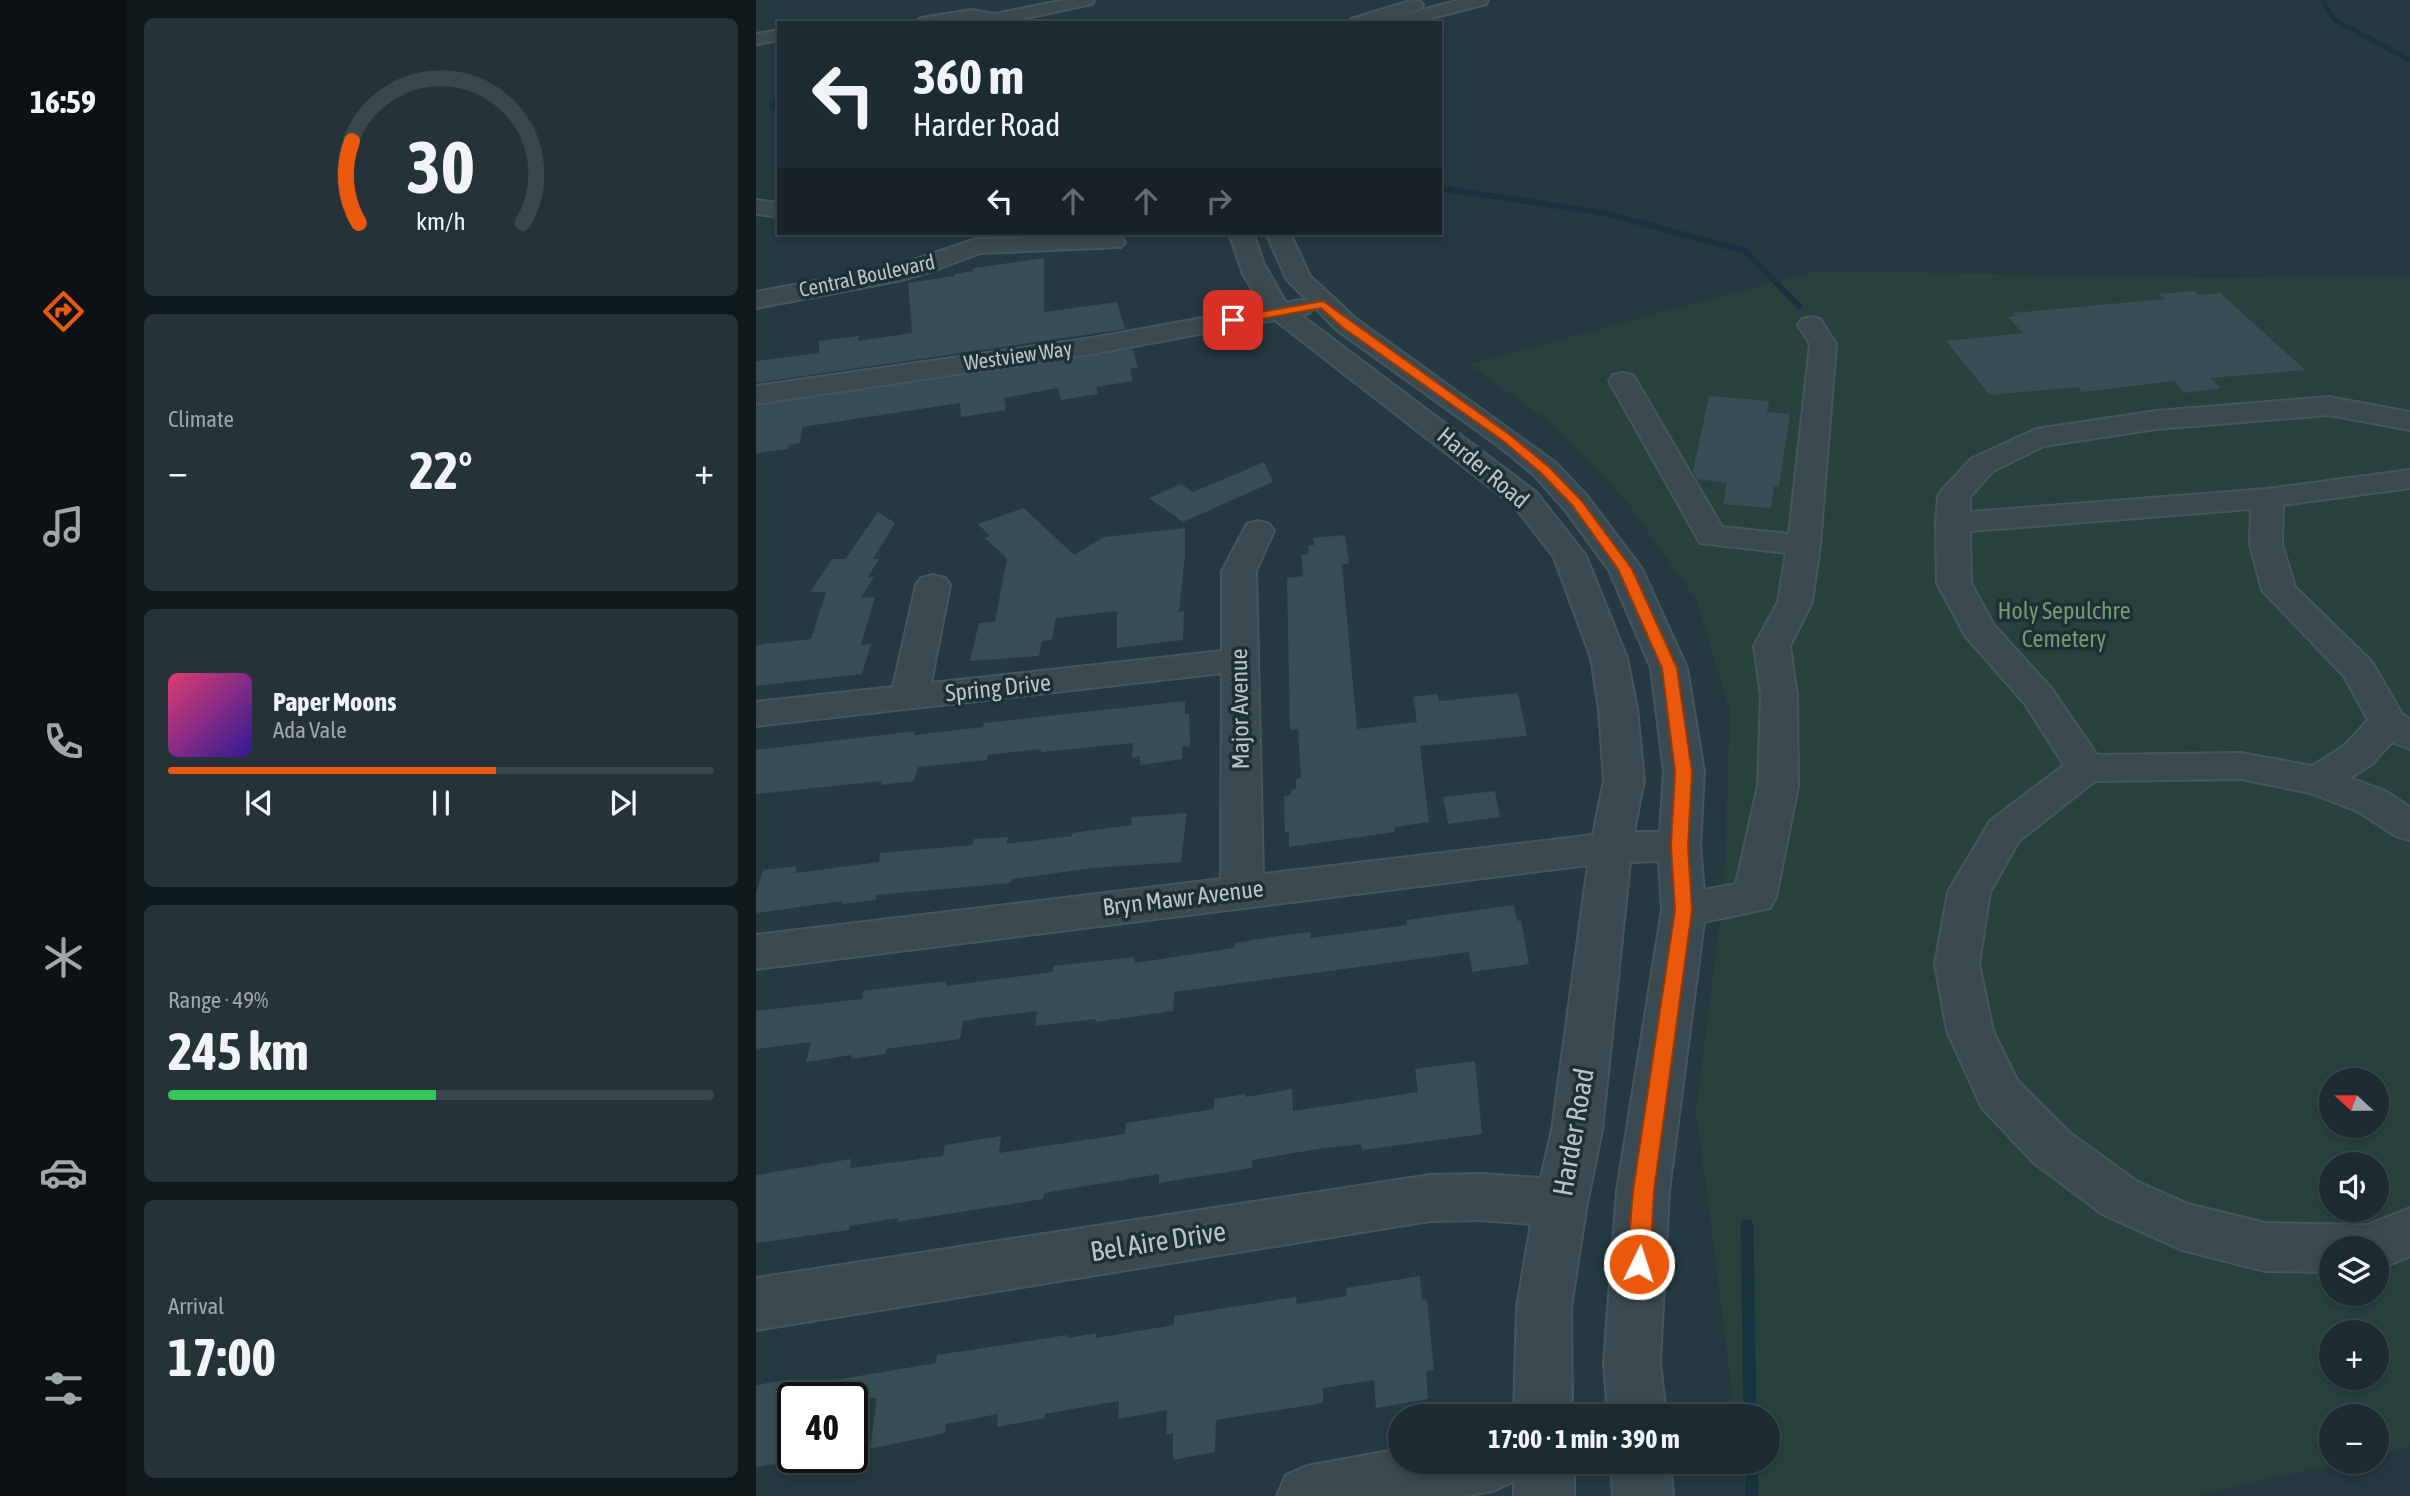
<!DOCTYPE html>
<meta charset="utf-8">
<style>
body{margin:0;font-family:"Asap Condensed",sans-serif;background:#253339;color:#f1f3f6;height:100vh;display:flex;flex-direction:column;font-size:26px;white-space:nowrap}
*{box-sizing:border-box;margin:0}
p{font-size:23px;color:#a0a7ab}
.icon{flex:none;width:38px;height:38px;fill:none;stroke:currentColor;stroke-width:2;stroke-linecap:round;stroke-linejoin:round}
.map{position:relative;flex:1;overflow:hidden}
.sheet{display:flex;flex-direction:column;gap:18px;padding:18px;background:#0f181b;width:630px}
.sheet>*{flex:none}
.hud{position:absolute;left:21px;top:21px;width:665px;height:214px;border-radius:0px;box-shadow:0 4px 10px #0003,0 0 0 2px #3a474d;background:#1c2b31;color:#f1f3f6;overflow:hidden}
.needle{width:46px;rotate:291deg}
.buttons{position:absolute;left:1563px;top:1068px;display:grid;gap:14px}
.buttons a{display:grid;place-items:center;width:70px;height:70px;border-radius:50%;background:#1c2b31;box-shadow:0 4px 10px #0003,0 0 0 2px #3a474d;font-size:35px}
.speed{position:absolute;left:21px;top:1382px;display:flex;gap:14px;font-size:35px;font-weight:700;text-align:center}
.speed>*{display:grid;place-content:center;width:91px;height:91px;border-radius:50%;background:#1c2b31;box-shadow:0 4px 10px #0003,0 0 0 2px #3a474d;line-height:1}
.speed .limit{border:4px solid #111;border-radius:10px;background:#fff;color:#111}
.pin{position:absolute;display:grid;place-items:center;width:60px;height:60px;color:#fff;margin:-30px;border-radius:14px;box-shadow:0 4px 10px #0006}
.me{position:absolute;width:77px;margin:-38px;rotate:4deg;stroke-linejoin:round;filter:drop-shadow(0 0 5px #0008)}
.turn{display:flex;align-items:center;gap:24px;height:147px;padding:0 21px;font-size:32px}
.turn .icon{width:91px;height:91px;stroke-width:2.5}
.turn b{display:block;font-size:49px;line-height:60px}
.lanes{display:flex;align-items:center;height:66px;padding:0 21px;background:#0003;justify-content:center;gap:35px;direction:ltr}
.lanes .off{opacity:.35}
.big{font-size:52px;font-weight:700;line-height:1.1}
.sheet .widget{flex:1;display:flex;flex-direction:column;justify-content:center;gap:10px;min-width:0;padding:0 24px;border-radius:10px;background:#253339}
.sheet .dial{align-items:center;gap:0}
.dial svg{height:182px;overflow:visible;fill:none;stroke:#3a474d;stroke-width:7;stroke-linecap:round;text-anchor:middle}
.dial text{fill:#f1f3f6;stroke:none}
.song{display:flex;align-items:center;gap:21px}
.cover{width:84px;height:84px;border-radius:10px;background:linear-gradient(135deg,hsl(340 70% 55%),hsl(250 70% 35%))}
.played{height:7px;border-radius:4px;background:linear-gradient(90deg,#ea580c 60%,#3a474d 60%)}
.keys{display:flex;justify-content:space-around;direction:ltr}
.heat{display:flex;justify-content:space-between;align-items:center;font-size:38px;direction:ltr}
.charge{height:10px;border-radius:5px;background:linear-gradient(90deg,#34c759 49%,#3a474d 0)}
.trip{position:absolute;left:632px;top:1404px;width:392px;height:70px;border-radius:35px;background:#1c2b31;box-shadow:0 4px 10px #0003,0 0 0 2px #3a474d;font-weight:700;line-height:70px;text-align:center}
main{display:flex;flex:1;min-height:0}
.tab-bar{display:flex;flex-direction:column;width:126px;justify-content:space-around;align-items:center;background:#0b1114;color:#a0a7ab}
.tab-bar .icon{width:49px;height:49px}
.tab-bar .active{color:#ea580c}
.tab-bar b{font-size:32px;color:#f1f3f6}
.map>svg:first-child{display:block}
</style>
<main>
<nav class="tab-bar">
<b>16:59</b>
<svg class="icon active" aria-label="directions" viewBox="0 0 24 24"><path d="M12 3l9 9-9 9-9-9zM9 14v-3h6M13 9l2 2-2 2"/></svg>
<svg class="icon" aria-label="music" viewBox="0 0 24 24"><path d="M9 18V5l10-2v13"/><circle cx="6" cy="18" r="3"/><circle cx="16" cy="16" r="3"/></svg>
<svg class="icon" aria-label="phone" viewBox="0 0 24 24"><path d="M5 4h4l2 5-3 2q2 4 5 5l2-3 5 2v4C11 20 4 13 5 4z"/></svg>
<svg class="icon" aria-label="climate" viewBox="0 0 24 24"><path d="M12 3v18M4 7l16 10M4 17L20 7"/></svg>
<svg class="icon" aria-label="car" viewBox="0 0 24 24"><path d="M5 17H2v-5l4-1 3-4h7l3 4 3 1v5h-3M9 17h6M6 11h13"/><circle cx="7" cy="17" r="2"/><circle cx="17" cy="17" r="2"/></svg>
<svg class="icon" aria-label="filters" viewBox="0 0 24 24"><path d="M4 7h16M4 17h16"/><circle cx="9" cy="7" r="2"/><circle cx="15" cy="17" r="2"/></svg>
</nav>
<section class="sheet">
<div class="widget dial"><svg viewBox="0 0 100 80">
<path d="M14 69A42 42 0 1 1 86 69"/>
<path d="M14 69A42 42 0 0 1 11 33" stroke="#ea580c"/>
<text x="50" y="56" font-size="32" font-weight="700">30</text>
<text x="50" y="72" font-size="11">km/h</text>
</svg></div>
<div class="widget"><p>Climate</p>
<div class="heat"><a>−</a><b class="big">22°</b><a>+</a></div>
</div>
<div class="widget">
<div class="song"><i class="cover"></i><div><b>Paper Moons</b><p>Ada Vale</p></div></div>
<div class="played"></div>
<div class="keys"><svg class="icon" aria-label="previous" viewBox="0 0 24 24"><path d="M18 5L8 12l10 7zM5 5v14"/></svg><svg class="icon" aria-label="pause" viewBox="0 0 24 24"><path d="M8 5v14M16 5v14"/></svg><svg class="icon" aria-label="next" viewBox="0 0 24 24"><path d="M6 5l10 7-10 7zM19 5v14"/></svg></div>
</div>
<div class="widget"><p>Range · 49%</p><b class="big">245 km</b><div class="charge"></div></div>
<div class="widget"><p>Arrival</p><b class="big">17:00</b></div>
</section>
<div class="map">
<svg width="1654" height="1496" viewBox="0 0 1654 1496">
<rect width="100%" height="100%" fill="#253941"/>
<path fill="#27423d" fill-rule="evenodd" d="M1060,271L1460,278L1654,276V1447L1621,1455L1620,1416H1575V1461H1592L1436,1496H989L985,1461H1012V1416H979L940,1110L968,887L974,711L940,599L871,502L800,427L713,364ZM1575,1080H1620V1125H1575ZM1575,1164H1620V1209H1575ZM1575,1248H1620V1293H1575ZM1575,1332H1620V1377H1575Z"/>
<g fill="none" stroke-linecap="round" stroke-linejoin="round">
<path stroke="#18333f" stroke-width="5" d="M1566,0L1579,20L1654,60
M23,101L16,106L23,112"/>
<path stroke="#18333f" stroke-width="6" d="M684,188L848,213L989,251L1043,306"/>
<path stroke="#18333f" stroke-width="13" d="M991,1226L994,1416
M995,1461L996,1496"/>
</g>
<path fill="#374e57" d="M288,258V312L361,302L369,329L0,383V361L63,353V341L103,336L102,341L156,333L152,283L198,276V274L217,271V268Z
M1438,291L1443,295L1464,293L1549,370L1454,378L1465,388L1428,393L1418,381L1326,392L1322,387L1234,395L1190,341L1267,333L1252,317L1260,316L1257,313L1409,299L1403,294Z
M376,349L382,367L374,369L377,381L340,387L342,394L305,400L302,388L248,398L250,410L205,417L204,403L46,427L44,443L32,445V449L0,453V406Z
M953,396L1013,401L1011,412L1034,414L1023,487L1018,486L1015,508L967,504L971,483L941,479L937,471Z
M508,462L517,482L427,522L393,498L425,484L437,492Z
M268,508L318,555L348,537L429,528V555L423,612L428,611L427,640L361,648V611L300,618L296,640L286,641L283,656L214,661L223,623L239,622L251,558L229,538L234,536L222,524Z
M122,512L139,523L117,559H123L112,577H118L105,598L119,597L105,645L115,644L106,674L0,686V645L55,639L70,592H54L76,559H89Z
M589,535L593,564H586L601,729L661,722L657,697L682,694L683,701L762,693L771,736L664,746L673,822L638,827L639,832L533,847V832L529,833L528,796L535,795V790L540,789V780L545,777L542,729L534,730L531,578L547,576L545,555L553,554L552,546L558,545L557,538Z
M429,701V714H433L434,746L426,747V759L384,765V756L376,758L377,743L285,752V749L232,755L231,760L162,767L158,781L125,785L126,781L0,794V750L159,731L158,735L227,727L228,723Z
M739,791L744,817L692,824L687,797Z
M431,813L425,862L337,868L256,879L255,883L121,895L120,900L86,904L87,901L0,913V894L7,870L41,866L39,873L123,862L124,853L216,845L218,839L252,837L250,844L316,836V833L375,825L376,817Z
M758,905L761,921L765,920L773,964L716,972L713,952L418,992L417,1011L340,1022V1019L279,1026L281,1011L225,1018L207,1021L204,1039L130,1049L129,1054L95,1059L96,1055L50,1062L55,1042L0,1049V1011L106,999L107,991L190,981V986L297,972V966L379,957L378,963L478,948L479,943L522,936L554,932L555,938L651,925V920Z
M719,1061L726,1134L606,1150L605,1144L562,1149L496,1160V1168L403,1183V1174L288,1193L287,1199L141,1222L142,1218L94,1226L93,1230L0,1243V1175L95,1159L94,1168L187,1156L189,1145L245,1136L243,1153L369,1134L370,1123L458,1109V1099L489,1094L490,1097L536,1089L537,1111L662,1092L659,1069Z
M664,1276L666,1300L671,1299L678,1370L670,1371L672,1399L620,1408L618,1380L567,1388V1403L460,1420L459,1452L417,1460V1433L410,1435L411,1410L362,1419L363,1401L289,1414V1418L241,1427L242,1414L190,1424L189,1433L114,1449L121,1398H56L55,1384L180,1363L181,1355L312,1335V1338L340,1333V1338L418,1325V1316L540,1297L541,1304L591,1296L590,1288Z
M37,1379V1461L0,1467V1385Z"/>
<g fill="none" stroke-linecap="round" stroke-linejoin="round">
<g stroke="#46565d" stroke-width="4">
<path id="minor" d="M308,0H338L336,4L247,23H156L165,18L215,10L239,14Z
M657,0L664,1L667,5L664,9L635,18L704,0H732L730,4L657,23H627L629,20L620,23H592L595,19Z
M23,30V40L0,44V34Z
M0,200L23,203V217L0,214Z
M473,233H497L508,264L530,303L544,300L553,302L531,280L510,233H534L554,276L599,318L800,463L831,496L886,569L931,668L948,772L944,846L948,890L980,884L1002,786L1005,695L998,646L1022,602L1030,553L944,543L853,381L857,375L867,373L877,375L966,527L1033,534L1054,344L1042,325L1046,319L1055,317L1064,319L1080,344L1064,545L1056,602L1034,646L1041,695L1042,786L1020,897L1014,908L948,922L913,1191L904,1362L910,1416H852L848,1362L861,1191L906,910L903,861L874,862L846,1130L831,1203L815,1307L816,1416H758L761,1307L775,1224L725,1220L674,1221L0,1330V1278L674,1175L725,1174L785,1178L796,1130L832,865L0,969V935L465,879L466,673L0,726V702L137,687L160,585L165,578L177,575L189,578L194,585L175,683L466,651V571L491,524L502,521L513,524L518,531L500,571L507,874L837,835L848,780L843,709L835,658L798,557L758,506L519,320L336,354L0,404V386L336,338L507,307L487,274ZM554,303L581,330L740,444L778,475L809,510L853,570L895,668L908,772L904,832H878L888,780L881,709L871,658L830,556L780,492L545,315L553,313L557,308Z
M357,235L365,237L369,242L365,247L224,253L177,271L141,281L0,308V292L137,267L220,239Z
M1573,397L1654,412V430L1573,415L1400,429L1288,446L1237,471L1214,497V512L1511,489L1654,470V488L1527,505L1526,544L1539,587L1616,662L1646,714L1654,719V749L1636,742L1616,764L1594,778L1629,791L1654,807V840L1640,836L1601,811L1554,793L1485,779L1339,781L1263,841L1234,892L1223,964L1237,1031L1261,1080L1314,1133L1382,1182L1432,1204L1509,1223L1611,1225L1654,1208V1256L1620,1270V1248H1575V1272L1509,1271L1426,1250L1346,1214L1278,1163L1226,1108L1191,1031L1179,964L1192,892L1234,821L1308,765L1269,704L1210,637L1181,583L1180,523L1182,496L1187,489L1215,459L1280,429L1400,411ZM1495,509L1494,544L1506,590L1588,676L1612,720L1588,746L1556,766L1485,753L1341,755L1295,688L1237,624L1215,583L1214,531Z
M644,1449V1461H818V1496H758V1481L737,1491L708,1496H521L530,1475L551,1466Z
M855,1461H914L917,1496H857Z"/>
</g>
<use href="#minor" fill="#3a4a50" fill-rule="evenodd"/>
</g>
<path fill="#ea580c" stroke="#983908" stroke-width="2" d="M567,301L754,435L793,467L825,500L876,569L921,668L936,772L932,846L936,910L898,1191L894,1264L890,1271L883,1274L875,1271L871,1264L877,1191L919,910L915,846L919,772L906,668L862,569L816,505L784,472L746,440L586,327L565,308L477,324L471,320L477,317Z"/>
<g text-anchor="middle" stroke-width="7" stroke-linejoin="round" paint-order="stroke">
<g font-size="21" fill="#b6c4cb" stroke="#1e2f36">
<text transform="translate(111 276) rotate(-12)" y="7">Central Boulevard</text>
<text transform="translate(262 356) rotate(-8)" y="7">Westview Way</text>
</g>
<g font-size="24" fill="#b6c4cb" stroke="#1e2f36">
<text transform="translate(727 468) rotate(40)" y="8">Harder Road</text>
<text transform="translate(242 688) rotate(-6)" y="8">Spring Drive</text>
<text transform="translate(484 709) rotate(-91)" y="8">Major Avenue</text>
<text transform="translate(427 898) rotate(-7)" y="8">Bryn Mawr Avenue</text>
</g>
<g font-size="24" fill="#709c6d" stroke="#1e2f36">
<text x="1308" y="619">Holy Sepulchre<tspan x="1308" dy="28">Cemetery</tspan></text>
</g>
<g font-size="28" fill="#b6c4cb" stroke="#1e2f36">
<text transform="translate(817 1132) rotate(-80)" y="10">Harder Road</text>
<text transform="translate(402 1241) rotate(-9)" y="10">Bel Aire Drive</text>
</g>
</g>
</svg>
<div class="buttons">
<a><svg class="needle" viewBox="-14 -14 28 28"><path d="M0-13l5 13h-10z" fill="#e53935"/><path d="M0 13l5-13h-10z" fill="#a0a7ab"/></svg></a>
<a><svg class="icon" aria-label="sound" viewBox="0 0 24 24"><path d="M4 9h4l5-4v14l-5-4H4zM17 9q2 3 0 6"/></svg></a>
<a><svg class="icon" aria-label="layers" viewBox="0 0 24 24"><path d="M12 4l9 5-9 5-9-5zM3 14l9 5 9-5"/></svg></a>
<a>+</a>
<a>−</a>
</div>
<div class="speed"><div class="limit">40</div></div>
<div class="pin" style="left:477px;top:320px;background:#d93025"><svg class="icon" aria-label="arrive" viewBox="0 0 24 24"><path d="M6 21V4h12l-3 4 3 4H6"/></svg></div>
<svg class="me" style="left:883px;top:1264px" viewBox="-20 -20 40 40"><circle r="17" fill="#ea580c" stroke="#fff" stroke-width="3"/><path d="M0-11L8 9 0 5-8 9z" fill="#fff"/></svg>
<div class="trip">17:00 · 1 min · 390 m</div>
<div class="hud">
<div class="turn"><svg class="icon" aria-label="left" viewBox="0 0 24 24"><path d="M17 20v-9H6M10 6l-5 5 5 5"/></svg><div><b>360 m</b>Harder Road</div></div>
<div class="lanes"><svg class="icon" aria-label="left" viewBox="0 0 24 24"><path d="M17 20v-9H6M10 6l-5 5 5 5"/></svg><svg class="icon off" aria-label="ahead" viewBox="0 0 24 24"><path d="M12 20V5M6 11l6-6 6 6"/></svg><svg class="icon off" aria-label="ahead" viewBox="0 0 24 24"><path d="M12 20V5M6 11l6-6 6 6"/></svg><svg class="icon off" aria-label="right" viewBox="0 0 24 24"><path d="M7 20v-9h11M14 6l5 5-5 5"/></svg></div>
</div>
</div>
</main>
